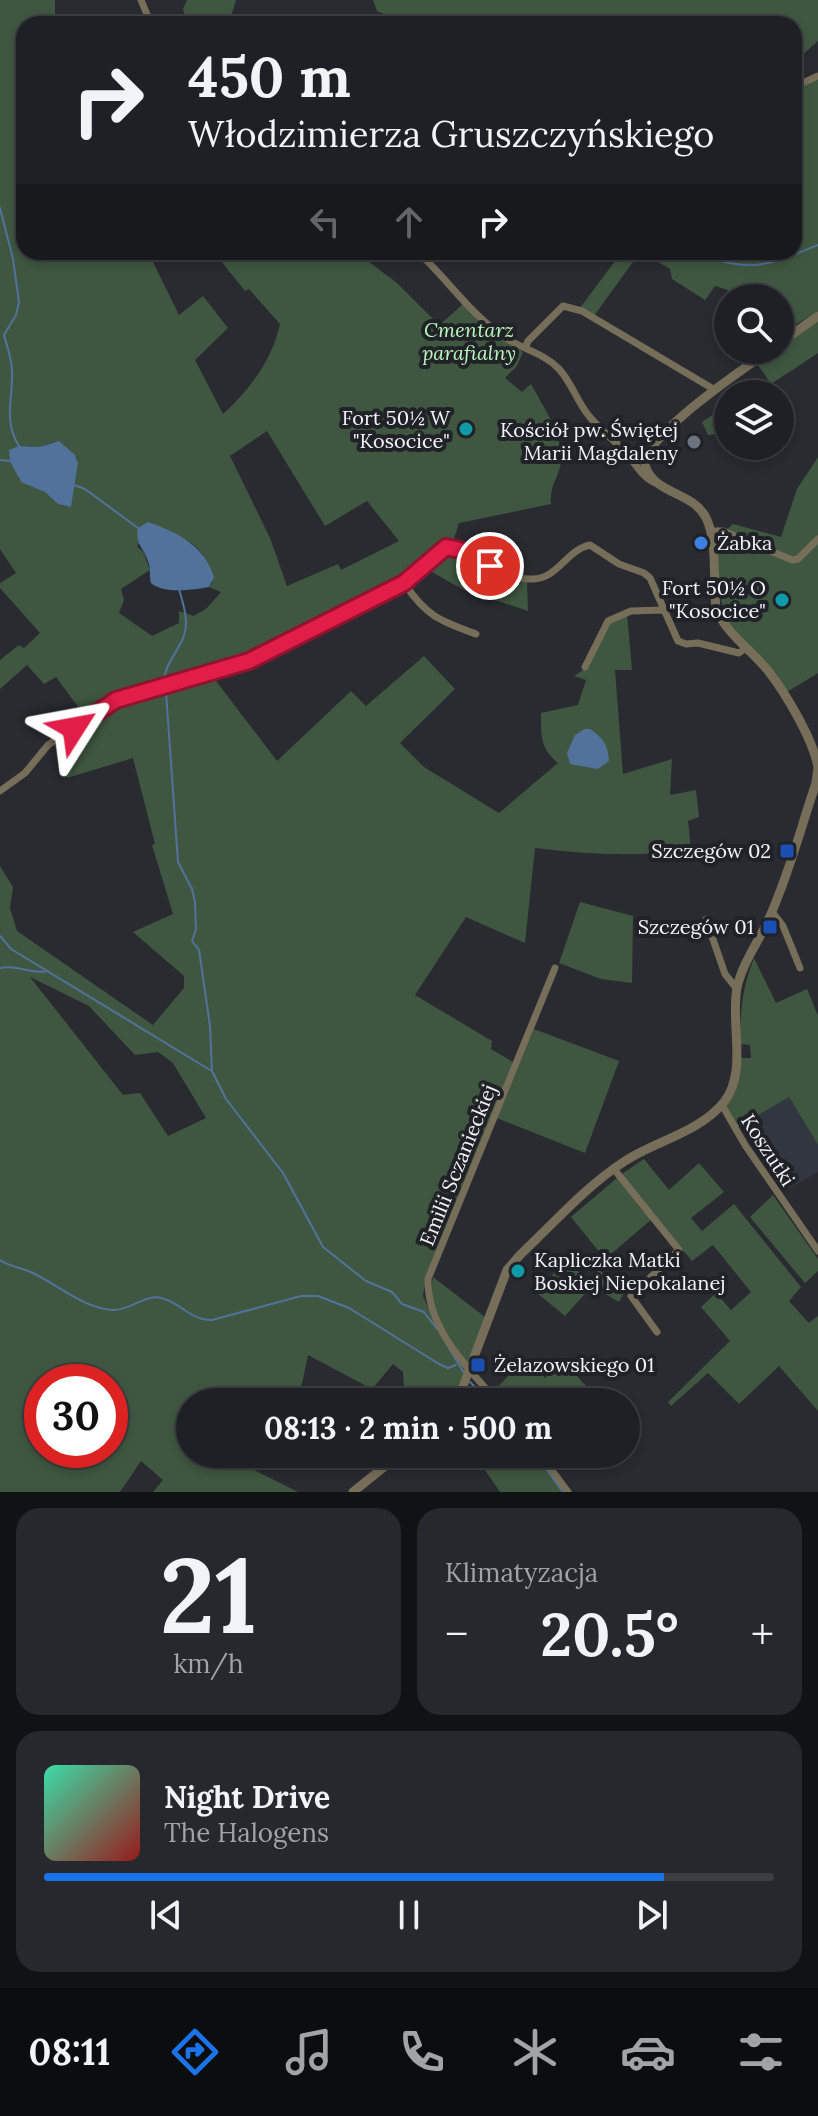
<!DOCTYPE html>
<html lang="pl">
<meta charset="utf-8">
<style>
body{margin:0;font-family:Lora,serif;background:#27282d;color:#f1f3f6;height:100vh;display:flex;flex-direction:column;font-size:30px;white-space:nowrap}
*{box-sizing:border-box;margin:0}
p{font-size:26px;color:#a1a3a7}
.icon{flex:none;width:44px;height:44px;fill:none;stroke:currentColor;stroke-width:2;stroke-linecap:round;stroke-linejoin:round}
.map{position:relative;height:1492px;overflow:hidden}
.details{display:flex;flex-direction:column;gap:16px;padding:16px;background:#111214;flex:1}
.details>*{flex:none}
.hud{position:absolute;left:16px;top:16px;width:786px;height:244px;border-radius:24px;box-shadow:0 4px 12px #0003,0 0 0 2px #3c3e42;background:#1f2025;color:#f1f3f6;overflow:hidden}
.controls{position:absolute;left:714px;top:284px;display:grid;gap:16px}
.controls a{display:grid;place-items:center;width:80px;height:80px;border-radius:50%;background:#1f2025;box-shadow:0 4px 12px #0003,0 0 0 2px #3c3e42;font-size:40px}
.speed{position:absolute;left:24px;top:1364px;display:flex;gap:16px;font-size:40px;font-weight:700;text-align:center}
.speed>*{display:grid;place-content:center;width:104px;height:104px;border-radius:50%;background:#1f2025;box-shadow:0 4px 12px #0003,0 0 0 2px #3c3e42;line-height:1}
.speed .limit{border:12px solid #d22;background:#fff;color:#111}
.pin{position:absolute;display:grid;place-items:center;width:68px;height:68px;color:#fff;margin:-34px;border:4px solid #fff;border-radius:50%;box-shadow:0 2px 8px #0007}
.me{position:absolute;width:88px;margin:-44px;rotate:56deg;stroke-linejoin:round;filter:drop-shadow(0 0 6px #0008)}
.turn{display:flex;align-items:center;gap:28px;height:168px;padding:0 40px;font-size:36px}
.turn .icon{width:104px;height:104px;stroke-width:2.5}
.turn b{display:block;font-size:56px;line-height:68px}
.lanes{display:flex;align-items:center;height:76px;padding:0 40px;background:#0003;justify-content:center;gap:40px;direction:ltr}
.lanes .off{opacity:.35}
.big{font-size:60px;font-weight:700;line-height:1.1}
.details .tile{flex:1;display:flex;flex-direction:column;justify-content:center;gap:12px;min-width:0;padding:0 28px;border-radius:24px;background:#27282d}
.details .dial{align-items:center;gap:0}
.dial b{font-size:104px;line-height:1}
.song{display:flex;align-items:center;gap:24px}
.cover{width:96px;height:96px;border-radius:12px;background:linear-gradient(135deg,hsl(160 70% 55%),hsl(0 70% 35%))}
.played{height:8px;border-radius:4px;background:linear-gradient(90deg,#1a73e8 85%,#3c3e42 85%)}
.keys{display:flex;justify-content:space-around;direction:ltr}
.heat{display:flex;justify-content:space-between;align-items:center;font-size:44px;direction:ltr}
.details .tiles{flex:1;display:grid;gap:16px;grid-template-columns:1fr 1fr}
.tile:last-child{grid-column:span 2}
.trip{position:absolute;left:176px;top:1388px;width:464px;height:80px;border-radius:40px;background:#1f2025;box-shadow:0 4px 12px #0003,0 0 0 2px #3c3e42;font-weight:700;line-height:80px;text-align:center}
.dock{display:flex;height:128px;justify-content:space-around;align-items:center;background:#0c0d0f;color:#a1a3a7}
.dock .icon{width:56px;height:56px}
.dock .on{color:#1a73e8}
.dock b{font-size:36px;color:#f1f3f6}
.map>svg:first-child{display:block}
</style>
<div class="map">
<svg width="818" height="1492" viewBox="0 0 818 1492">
<rect width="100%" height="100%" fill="#292b31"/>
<path fill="#323641" d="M789,1097L818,1145V1172L783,1192L741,1125Z"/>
<path fill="#3f5740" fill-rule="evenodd" d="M0,0H55V24H24V252H148L179,315L203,296L228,328L195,360L223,414C250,390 272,360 280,324L249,289L245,291L214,252H356L397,283L436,322L433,327L435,329L463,304L504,341L523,352L517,366L505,378L522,392L531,384C544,408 562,433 561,461C560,477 549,484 551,504L459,523L452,545L444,544L400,581L214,669L112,698L84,715L56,677L44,684L27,665L0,689V660L19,645L24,648L40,633L0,588V583L16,573L0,549ZM267,431L325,526L367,501L399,541L341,570L338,564L287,586L270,538L230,456ZM54,442L77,458L78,462L63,506L45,492L18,479V474L19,446L39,447ZM155,525C188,543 205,540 212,583L209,587L221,592L207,608L194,616L179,611V623L152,636L119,613L124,600L121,589L150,570L144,553L137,546Z
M187,0H236L230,19L225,24H187L183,9Z
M373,0H818V41L800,57H794V24H433L420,16L393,18L377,11Z
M818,80V311L780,334V298H753L715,286L705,300L672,279L670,269L642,252H794V145L801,144L794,107V89Z
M613,252H640L594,316L580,308L618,257Z
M818,319V353L771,384L758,365Z
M728,405V432L708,435L702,422Z
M818,457V673L787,692L725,619L719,588L718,537L733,524L781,537L797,489Z
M446,549H454L527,581L528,611L462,589L425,568Z
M627,614L632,670H615L623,774L672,759L670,795L696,790L699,817L688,821L691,849C639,858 587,854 535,848L525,943L466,917L415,995L492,1041L491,1049L513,1062L426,1278L423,1296L432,1316L465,1370L451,1402H426L418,1396L411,1398L404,1390L403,1372L393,1364L372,1389L308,1355L298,1402H190V1454H256L244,1465L298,1492H153L163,1480L141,1461L120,1492H0V866L13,887L10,908L17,931L153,1025L184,988V976L133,932L173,914L152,845L155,844L133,758L67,778L56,744L116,705L213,677L277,761L351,691L366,706L424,656L455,689L400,743L424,767L499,813L558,763C540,748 541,736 541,713L578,705L586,680L574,676L586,668L609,622ZM30,977L89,1006L135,1055L158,1052L173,1063L206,1118L168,1136L140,1093L123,1095ZM42,1382H110V1450H42Z
M580,902L633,916L632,983L601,979L559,963Z
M754,958L776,1003L807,989L818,1016V1145L789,1097L738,1127L724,1104L741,1058H751L750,1045L740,1044C740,1013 742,988 754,958Z
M534,1029L619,1061L585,1153L497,1118Z
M644,1159L669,1190L699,1163L724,1192L691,1218L702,1231L734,1204L801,1287L789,1301L809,1323L818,1316V1411L779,1366L739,1404L708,1373L671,1406L668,1402L730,1341L701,1307L716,1293L731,1310L751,1292L713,1245L692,1261L626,1181L622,1174Z
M618,1177L652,1219L605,1259L571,1217Z
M773,1195L818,1259V1271L805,1283L750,1217Z
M567,1258L591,1287L565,1316L537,1293Z
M598,1270L627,1287L619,1302L592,1286Z
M433,1277L485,1317L467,1364C448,1338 426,1311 433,1277Z
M524,1359L545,1378L564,1361L600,1402H503L493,1392Z
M474,1454H537L564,1492H500Z"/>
<path fill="#51739b" d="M59,441L75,455L78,462L71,507L58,504L45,492L21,482L10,461L9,450L19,446L39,447Z
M148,522C177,532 205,546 214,577L209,587C192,590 164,594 151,583C149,575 151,568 148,561C143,546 135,545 138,528Z
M585,729H590C604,739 608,745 609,761L598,769L570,764L567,753L575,735Z"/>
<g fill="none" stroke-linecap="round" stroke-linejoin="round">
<path stroke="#51739b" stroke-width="2" d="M0,208L13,259L19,302L16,315L4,335C7,347 12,358 12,372C13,399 3,421 19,446
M697,252C750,275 768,265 818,245
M0,460L10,461
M74,485L85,489L138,528
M164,682C165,666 172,660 179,646C191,628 185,609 179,589
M166,692L178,862L192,889L195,902L196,929L192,941L199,950L210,1026L212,1071L226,1099L283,1173L323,1247L366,1281L392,1292L402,1304L424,1312L437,1329
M0,936L11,949L210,1070
M0,968C17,964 32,975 48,971
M0,1260C11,1267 23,1268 35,1274C59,1286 85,1309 114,1310C130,1310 146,1294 161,1298C180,1302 191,1321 212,1320L301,1296H318L349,1308L439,1364L448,1368L456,1365
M449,1348L464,1373
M470,1382L490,1402
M535,1454L563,1492"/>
<path stroke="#776e59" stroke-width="7" d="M141,0L151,24
M794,87L818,76
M418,252C447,279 469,312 501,335C520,349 543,352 559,369C572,383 577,402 589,416C599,429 613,439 624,451C634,461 640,475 653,482
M525,348L528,341L563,306L582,311L715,390
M711,531H723L792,560L798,559L818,539
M404,583C426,616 440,621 476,634
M585,667L608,621L631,611L664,610
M0,791L25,773L48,745L116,700L249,661L404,583L446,547C471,545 499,581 533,579C559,578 566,550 590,545L619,564L644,573L650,578L678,641L686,644L698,643L739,653L746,648
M772,912L783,926L800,968
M706,919L725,974L737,989
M722,1105L745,1145L818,1251
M614,1169L679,1250L631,1296L657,1332
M498,1402C467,1367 427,1329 428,1279L555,968
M540,1454L568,1492"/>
<path stroke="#776e59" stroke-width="9" d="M780,343L818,316
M770,350C744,369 645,434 645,465C653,494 691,491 705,516C718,538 713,583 716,609C727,635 752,650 769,672C786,694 813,739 818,767
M457,1402L507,1270L520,1255C553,1224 586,1186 625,1161C656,1141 700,1132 724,1102C748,1071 730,1024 737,988C742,963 760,940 770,916C789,874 801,827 816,783L818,768
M353,1492L400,1454"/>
</g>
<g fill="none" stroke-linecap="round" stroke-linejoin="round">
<g stroke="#92132f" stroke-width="20">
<path id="route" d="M74,728L116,700L249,661L404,583L446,547L460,550L490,566"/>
</g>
<use href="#route" stroke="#e11d48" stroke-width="14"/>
</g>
<g fill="#0f9aa8" stroke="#202227" stroke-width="3">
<circle cx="466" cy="429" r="8"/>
<circle cx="782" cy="600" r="8"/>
<circle cx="518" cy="1271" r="8"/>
</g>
<circle fill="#6b7280" stroke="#202227" stroke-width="3" cx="694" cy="442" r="8"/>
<circle fill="#3f7fe0" stroke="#202227" stroke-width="3" cx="701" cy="543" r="8"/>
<g fill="#1a4fb4" stroke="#202227" stroke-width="3">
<rect x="779" y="843" width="16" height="16" rx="4"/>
<rect x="762" y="919" width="16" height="16" rx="4"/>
<rect x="470" y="1357" width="16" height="16" rx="4"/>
</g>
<g text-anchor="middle" stroke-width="8" stroke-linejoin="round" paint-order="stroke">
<g font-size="20" font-style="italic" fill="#b8f7ba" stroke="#202227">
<text x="469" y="337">Cmentarz<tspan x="469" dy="23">parafialny</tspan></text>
</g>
<g font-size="20" fill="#f2f3f7" stroke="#202227" text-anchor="end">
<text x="450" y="425">Fort 50½ W<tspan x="450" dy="23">"Kosocice"</tspan></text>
<text x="678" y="437">Kościół pw. Świętej<tspan x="678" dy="23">Marii Magdaleny</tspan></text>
<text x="717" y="550" text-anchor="start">Żabka</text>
<text x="766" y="595">Fort 50½ O<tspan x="766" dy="23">"Kosocice"</tspan></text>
<text x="771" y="858">Szczegów 02</text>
<text x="754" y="934">Szczegów 01</text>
<text x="534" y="1267" text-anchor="start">Kapliczka Matki<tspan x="534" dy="23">Boskiej Niepokalanej</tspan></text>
<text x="494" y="1372" text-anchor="start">Żelazowskiego 01</text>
</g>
<g font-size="20" fill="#f2f3f7" stroke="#202227">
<text transform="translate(768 1150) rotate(57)" y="7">Koszutki</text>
<text transform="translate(458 1165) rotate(-68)" y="7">Emilii Sczanieckiej</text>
</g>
</g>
</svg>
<div class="controls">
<a><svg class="icon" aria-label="search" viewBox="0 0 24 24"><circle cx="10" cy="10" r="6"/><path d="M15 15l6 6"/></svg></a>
<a><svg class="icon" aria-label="layers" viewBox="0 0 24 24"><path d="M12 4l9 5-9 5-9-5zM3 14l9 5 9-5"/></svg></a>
</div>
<div class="speed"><div class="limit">30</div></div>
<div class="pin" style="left:490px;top:566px;background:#d93025"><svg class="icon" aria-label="arrive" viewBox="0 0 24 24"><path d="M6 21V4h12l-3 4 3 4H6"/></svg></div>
<svg class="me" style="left:74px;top:728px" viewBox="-20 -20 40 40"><path d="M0-17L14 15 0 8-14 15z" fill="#e11d48" stroke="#fff" stroke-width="4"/></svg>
<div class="trip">08:13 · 2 min · 500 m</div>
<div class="hud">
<div class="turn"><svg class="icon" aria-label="right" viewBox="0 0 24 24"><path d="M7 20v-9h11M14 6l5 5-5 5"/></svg><div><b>450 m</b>Włodzimierza Gruszczyńskiego</div></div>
<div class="lanes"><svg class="icon off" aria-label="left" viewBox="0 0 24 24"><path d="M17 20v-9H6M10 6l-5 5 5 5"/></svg><svg class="icon off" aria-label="ahead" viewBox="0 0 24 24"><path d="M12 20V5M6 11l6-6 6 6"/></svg><svg class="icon" aria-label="right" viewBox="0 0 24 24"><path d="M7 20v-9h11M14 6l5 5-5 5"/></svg></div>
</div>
</div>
<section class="details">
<div class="tiles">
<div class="tile dial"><b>21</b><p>km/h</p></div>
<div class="tile"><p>Klimatyzacja</p>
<div class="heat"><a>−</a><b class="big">20.5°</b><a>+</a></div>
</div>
<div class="tile">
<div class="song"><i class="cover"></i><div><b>Night Drive</b><p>The Halogens</p></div></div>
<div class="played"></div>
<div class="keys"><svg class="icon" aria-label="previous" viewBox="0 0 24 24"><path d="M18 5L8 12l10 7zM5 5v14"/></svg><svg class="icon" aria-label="pause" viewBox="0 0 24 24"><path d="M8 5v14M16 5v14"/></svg><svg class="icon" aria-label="next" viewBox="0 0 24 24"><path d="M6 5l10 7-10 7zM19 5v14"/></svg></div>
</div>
</div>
</section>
<nav class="dock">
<b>08:11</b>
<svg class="icon on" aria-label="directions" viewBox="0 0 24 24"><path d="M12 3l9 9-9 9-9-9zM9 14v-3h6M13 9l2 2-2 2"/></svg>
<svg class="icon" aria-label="music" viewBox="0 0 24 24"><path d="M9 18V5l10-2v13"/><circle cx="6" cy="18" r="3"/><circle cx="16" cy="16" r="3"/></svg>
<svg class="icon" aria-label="phone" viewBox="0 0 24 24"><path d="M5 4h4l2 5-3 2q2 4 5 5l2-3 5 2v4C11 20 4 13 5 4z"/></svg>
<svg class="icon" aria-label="climate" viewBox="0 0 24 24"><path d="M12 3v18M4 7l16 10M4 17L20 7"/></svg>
<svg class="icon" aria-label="car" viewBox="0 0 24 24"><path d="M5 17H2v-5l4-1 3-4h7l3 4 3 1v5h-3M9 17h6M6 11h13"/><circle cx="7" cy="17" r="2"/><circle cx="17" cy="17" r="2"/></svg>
<svg class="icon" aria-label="filters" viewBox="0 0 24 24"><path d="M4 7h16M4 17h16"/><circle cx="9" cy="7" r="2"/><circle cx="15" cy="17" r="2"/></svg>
</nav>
